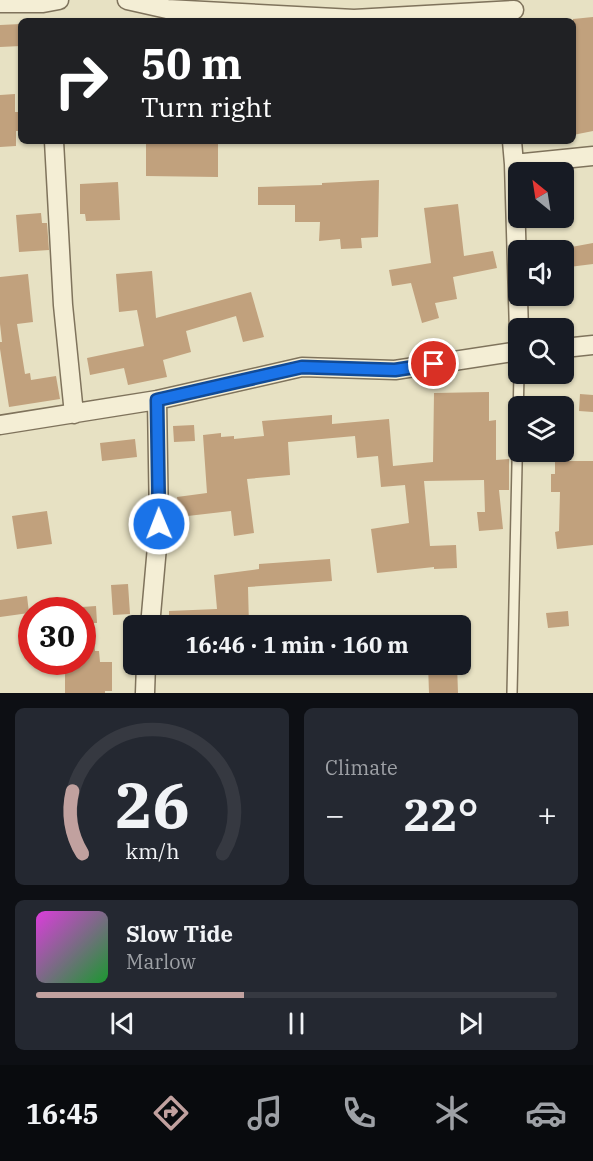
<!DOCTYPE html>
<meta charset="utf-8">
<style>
body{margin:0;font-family:"IBM Plex Serif",serif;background:#242831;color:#f1f3f6;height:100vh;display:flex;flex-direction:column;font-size:22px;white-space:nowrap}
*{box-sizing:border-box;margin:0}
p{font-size:20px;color:#9ea1a6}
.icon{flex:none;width:33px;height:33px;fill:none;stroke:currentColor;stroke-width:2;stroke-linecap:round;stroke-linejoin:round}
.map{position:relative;height:693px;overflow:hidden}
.panel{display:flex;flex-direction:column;gap:15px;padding:15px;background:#0d0f14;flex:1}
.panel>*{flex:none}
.banner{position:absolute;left:18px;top:18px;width:558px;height:126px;border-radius:9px;box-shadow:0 2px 4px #0004;background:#202124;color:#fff;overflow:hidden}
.needle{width:39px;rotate:330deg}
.fabs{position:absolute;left:508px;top:162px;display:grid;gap:12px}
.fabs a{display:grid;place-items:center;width:66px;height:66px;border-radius:9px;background:#171b24;box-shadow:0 2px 4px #0004;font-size:30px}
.speed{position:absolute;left:18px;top:597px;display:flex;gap:12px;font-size:30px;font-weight:700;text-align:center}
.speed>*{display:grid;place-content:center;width:78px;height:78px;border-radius:50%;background:#171b24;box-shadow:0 2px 4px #0004;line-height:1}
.speed .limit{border:9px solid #d22;background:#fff;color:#111}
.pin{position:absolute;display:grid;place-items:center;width:51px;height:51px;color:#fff;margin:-26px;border:3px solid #fff;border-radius:50%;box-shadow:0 2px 6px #0007}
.me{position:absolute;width:66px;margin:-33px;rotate:359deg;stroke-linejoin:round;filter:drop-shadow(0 0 4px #0008)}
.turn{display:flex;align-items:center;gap:21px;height:126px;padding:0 24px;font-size:27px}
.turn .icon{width:78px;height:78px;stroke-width:2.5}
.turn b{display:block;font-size:42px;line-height:51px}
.big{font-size:45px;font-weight:800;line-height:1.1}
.panel .card{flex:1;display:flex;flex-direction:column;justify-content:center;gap:9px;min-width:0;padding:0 21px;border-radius:9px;background:#242831}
.panel .dial{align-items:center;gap:0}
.dial svg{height:156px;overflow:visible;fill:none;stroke:#363941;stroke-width:7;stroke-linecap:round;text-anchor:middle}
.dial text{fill:#f1f3f6;stroke:none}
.song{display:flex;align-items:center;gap:18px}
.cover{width:72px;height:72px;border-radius:9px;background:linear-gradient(135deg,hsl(300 70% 55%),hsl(130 70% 35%))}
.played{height:6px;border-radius:3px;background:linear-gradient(90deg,#c1a19f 40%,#363941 40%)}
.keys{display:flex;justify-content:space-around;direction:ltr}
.heat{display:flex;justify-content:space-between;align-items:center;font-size:33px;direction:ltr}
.panel .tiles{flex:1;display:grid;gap:15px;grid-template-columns:1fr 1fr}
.card:last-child{grid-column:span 2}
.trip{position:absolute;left:123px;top:615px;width:348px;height:60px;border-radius:9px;background:#171b24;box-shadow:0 2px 4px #0004;font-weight:800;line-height:60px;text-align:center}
.dock{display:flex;height:96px;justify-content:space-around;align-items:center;background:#090b0e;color:#9ea1a6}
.dock .icon{width:42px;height:42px}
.dock .current{color:#c1a19f}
.dock b{font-size:27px;color:#f1f3f6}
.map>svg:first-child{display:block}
</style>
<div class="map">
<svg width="593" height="693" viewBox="0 0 593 693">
<rect width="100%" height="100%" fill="#e7e1c3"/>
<path fill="#c1a17d" d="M593,17V131L573,135V19Z
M21,24V46L0,47V25Z
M15,94V112H20V131H16V146L0,147V95Z
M146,141H208V143H218V177L146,176Z
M379,180L378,237L361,238L362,248L341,249L340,239L319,241L320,222H295V205H258V187L322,185V183Z
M118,182L120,220L86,221L85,214H80V184Z
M458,204L464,256L493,251L497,268L453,277L457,299L435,303L439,318L422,323L411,283L392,286L389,270L431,263L424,208Z
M41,213L42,223H47L49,250L19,252L16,215Z
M593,243V264L569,267L566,248Z
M152,271L156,318L251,292L264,337L243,342L236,316L186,331L191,352L163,360L167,377L128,385L124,368L90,375L87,358L144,346L137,310L119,312L116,274Z
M28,274L33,322L17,324L25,374L30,373L31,380L56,376L60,399L9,407L0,349V342H2L0,324V277Z
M489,392V421L496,420V460L509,459V490H499L503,529L479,531L477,512H485L484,480L424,481L430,546L456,545L457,568L434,569V567L377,573L371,529L409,523L405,485L381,487L378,456L357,458L355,436L288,442L290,475L247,479L254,533L234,536L231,511L179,517L177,497L207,493L203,435L221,433V437L234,436V439L264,436L262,421L332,415V424L389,419L393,466L433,462L434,393Z
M580,394L593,395V412L579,411Z
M194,425L195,441L174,442L173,426Z
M135,439L137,457L102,461L100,443Z
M555,461H593V545L557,549L555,532L559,531L560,492H551V474H555Z
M47,511L52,544L17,549L12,516Z
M330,559L332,581L248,587L249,626H169V611L217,609L214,575L259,569V564Z
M128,584L130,614L113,615L111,585Z
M27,596L29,613L0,617V600Z
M96,606L97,623H94L95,651H99L100,662H112V691H105V693H65V670H70V662H82V607Z
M568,611L569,626L548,628L546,613Z
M428,664H457L458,693H429Z"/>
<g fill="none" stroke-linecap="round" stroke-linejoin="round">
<g stroke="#7f735c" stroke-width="12">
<path id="lane" d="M512,693L519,374"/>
</g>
<g stroke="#7f735c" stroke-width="21">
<path id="street" d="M127,0L167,9L354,19L514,10
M0,3H43L59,0
M54,141L63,305L74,414
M512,141L514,164L519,332
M514,164L593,156
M564,348L593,345
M0,425L157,400L302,367L395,370L519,351
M150,626L159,524L157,400
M145,693L146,664"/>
</g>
<use href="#lane" stroke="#f4eed5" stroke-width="9"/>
<use href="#street" stroke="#f4eed5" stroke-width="18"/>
</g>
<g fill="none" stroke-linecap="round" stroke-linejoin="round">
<g stroke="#114b97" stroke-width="15">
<path id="route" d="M159,524L157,400L302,367L395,370L434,364"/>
</g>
<use href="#route" stroke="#1a73e8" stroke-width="10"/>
</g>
</svg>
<div class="fabs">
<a><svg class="needle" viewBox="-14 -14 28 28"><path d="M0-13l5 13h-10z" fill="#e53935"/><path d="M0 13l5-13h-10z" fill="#9ea1a6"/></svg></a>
<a><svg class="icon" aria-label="sound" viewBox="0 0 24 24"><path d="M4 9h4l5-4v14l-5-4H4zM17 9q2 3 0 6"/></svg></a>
<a><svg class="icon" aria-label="search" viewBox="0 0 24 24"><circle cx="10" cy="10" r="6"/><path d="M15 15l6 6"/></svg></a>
<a><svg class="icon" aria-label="layers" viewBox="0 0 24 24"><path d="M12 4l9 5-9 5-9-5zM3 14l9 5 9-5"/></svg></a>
</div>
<div class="speed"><div class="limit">30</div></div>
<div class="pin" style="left:434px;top:364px;background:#d93025"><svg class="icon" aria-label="arrive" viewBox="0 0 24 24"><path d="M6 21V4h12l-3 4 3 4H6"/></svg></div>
<svg class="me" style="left:159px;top:524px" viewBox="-20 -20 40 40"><circle r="17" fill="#1a73e8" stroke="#fff" stroke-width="3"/><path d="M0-11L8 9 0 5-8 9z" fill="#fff"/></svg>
<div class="trip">16:46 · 1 min · 160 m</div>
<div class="banner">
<div class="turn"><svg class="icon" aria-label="right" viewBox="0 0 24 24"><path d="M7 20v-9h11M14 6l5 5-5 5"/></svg><div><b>50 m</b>Turn right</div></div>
</div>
</div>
<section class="panel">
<div class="tiles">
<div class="card dial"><svg viewBox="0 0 100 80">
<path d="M14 69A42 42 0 1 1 86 69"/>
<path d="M14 69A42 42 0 0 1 9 37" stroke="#c1a19f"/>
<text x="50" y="56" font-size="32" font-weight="700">26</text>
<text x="50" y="72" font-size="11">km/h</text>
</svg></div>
<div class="card"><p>Climate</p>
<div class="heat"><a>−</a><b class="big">22°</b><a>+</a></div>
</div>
<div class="card">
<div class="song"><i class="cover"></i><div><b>Slow Tide</b><p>Marlow</p></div></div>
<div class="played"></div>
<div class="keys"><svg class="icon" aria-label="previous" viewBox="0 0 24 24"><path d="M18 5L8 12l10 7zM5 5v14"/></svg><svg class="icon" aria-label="pause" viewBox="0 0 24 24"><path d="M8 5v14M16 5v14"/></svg><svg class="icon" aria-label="next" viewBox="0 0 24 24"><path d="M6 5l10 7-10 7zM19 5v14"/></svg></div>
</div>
</div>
</section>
<nav class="dock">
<b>16:45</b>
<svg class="icon current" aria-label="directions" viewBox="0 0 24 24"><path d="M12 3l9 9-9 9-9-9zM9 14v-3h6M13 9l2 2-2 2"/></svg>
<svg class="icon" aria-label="music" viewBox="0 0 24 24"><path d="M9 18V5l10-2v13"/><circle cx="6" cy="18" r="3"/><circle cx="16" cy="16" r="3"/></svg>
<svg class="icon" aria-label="phone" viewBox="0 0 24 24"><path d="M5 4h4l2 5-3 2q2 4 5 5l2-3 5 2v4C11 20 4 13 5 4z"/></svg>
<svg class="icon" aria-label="climate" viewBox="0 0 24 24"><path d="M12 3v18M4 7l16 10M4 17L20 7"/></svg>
<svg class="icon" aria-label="car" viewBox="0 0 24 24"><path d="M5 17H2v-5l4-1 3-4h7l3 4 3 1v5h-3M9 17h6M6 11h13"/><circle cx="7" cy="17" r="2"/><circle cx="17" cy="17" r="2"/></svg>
</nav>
